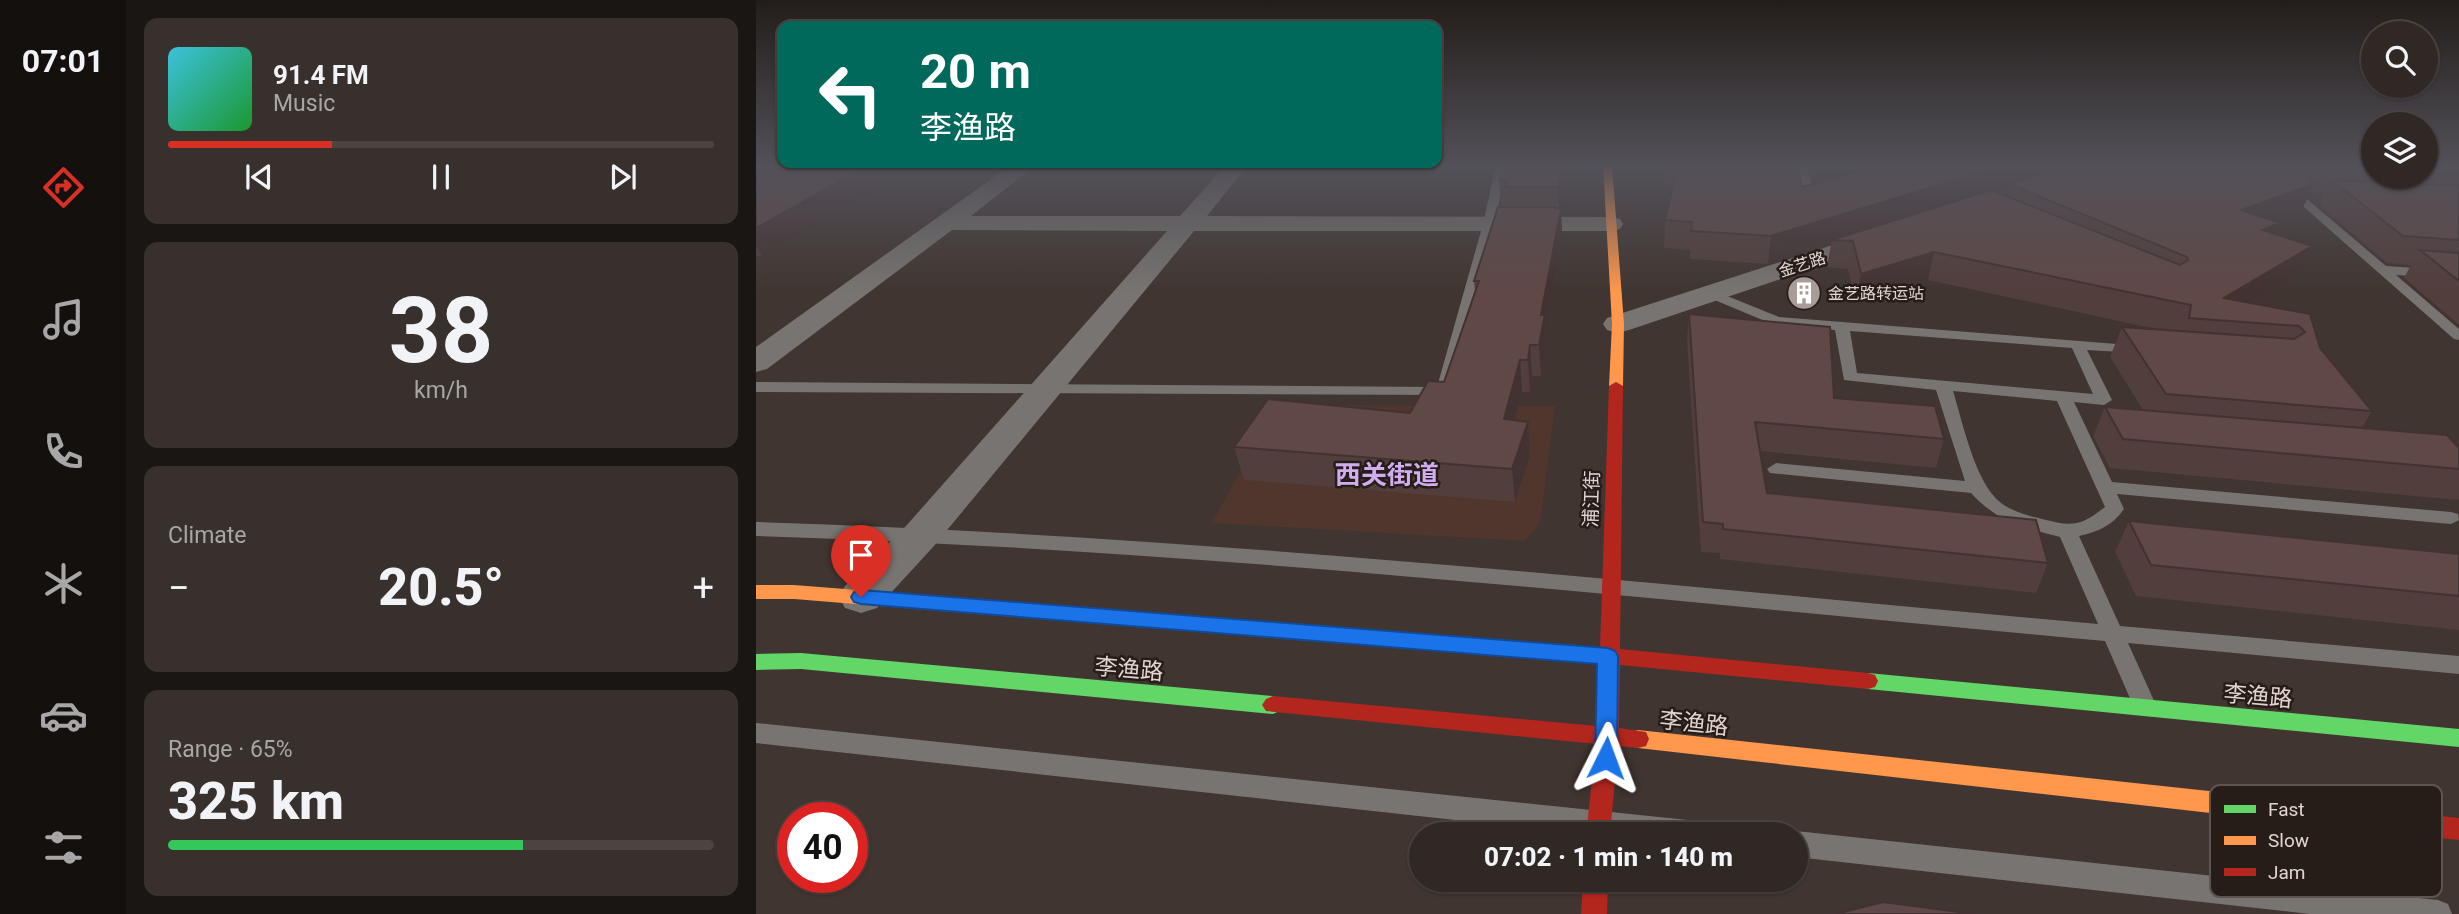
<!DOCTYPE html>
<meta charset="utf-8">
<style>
body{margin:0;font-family:Roboto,"Noto Sans SC",sans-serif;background:#38302c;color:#f1f3f6;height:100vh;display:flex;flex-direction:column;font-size:26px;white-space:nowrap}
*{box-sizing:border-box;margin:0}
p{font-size:23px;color:#a8a6a6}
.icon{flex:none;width:38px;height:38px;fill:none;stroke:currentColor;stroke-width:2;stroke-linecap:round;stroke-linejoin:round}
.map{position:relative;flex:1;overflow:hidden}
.panel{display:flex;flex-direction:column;gap:18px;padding:18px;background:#1a1614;width:630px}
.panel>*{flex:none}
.hud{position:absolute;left:21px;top:21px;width:665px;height:147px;border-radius:14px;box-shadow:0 2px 5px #0004,0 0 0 2px #4b4441;background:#00695c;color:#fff;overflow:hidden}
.tools{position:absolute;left:1605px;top:21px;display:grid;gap:14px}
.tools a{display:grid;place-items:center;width:77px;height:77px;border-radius:50%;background:#302824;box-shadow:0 2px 5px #0004,0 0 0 2px #4b4441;font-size:35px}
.speed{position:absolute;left:21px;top:802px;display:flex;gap:14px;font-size:35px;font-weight:700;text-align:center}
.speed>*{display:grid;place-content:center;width:91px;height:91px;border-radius:50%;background:#302824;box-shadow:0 2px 5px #0004,0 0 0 2px #4b4441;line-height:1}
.speed .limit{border:10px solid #d22;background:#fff;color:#111}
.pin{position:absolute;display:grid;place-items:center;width:60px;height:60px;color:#fff;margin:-72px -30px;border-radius:50% 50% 50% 0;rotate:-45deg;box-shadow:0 0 7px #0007}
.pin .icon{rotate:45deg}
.me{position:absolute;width:77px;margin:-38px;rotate:3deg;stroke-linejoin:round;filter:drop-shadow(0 0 5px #0008)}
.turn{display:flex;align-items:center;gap:24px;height:147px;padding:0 28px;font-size:32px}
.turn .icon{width:91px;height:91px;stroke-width:2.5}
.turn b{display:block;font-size:49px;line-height:60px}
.big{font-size:52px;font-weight:800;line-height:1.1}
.panel .tile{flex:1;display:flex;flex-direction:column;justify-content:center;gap:10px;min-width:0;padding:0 24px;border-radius:14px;background:#38302c}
.panel .dial{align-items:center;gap:0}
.dial b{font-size:91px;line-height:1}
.song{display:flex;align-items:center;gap:21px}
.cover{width:84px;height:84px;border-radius:10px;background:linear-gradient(135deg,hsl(190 70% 55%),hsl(130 70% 35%))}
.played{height:7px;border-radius:4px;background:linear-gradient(90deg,#d93025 30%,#4b4441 30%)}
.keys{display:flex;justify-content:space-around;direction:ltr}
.heat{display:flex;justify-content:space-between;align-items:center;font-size:38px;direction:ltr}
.charge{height:10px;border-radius:5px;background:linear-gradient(90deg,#34c759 65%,#4b4441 0)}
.trip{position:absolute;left:653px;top:822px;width:399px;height:70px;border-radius:35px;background:#302824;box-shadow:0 2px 5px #0004,0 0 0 2px #4b4441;font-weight:800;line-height:70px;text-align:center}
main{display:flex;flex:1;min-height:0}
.menu{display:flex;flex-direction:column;width:126px;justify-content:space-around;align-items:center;background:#13100e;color:#a8a6a6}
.menu .icon{width:49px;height:49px}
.menu .on{color:#d93025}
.menu b{font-size:32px;color:#f1f3f6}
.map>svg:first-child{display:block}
</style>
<main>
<nav class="menu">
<b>07:01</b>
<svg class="icon on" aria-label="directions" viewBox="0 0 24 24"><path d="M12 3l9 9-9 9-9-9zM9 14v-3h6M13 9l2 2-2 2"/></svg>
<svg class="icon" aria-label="music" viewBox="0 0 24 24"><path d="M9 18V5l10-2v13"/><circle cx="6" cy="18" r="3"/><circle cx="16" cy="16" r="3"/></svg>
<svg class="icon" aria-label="phone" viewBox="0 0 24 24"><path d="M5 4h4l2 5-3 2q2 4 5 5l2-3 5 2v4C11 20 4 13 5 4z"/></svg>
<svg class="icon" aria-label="climate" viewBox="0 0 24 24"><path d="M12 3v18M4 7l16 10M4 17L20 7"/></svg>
<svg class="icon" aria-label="car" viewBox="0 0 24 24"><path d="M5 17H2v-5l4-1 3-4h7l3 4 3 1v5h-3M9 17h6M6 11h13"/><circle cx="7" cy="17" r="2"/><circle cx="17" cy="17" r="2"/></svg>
<svg class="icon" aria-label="filters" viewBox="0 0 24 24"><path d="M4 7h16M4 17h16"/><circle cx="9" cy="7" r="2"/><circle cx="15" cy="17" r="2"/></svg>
</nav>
<section class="panel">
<div class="tile">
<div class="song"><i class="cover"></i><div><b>91.4 FM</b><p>Music</p></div></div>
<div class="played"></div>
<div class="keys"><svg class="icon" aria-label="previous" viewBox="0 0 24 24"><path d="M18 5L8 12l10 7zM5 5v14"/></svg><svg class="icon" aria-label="pause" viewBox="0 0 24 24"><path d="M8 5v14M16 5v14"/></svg><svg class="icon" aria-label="next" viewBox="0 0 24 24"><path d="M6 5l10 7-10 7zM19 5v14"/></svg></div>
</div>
<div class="tile dial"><b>38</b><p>km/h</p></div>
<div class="tile"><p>Climate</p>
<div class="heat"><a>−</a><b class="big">20.5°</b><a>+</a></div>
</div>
<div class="tile"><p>Range · 65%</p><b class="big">325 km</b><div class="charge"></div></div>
</section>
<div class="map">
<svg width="1703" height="914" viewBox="0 0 1703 914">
<rect width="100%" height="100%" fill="#403530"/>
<path fill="#50362d" d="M520,405L799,406L784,523L769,541L456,523Z"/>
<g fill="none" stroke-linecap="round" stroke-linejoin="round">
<path fill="#787471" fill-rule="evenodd" d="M740,165H750L739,224L694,395L0,392V382L681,387L727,224Z
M1040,165H1050L1060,196H1068V200L1052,202Z
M1500,165H1511L1630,266L1703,271V279L1640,275L1703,329V340L1698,339Z
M954,289L1023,317L1386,346L1388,349L1381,353L1331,350L1356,400L1348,405L1318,402L1356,482L1695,512L1702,514L1703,520L1695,524L1361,494L1368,509C1357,525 1342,532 1323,536L1364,626L1703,656V674L1372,643L1400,705L1396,712L1388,715L1380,712L1349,641C900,600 451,550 0,536V522C448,536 895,584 1342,624L1304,537C1266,527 1243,523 1215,493L1014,473L1011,469L1020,463L1209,481L1180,390L1088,380L1079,330L1016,324L949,296L947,293ZM1094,331L1316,348L1337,394L1101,373ZM1197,391L1301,401L1349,507C1326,525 1318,527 1290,520C1276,517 1257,512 1245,503C1219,483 1207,423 1197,391Z
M0,723L951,822L960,826L964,835H835L0,743Z
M1040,831L1682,900L1692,904L1696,914H1554L1040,857V835H1031Z"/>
<path fill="#787471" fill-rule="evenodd" d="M255,165H280L215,216H424L470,165H492L451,216L855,217L864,219L867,224L864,229L855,231H438L178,546L121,608L105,613L89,608L83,597L89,586L150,526L411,231L196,230L11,369L0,372V347Z
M1120,231L1129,234L1133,239L1129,244L873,330L862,333L851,330L847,324L851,318Z"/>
<path fill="#63d668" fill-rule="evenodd" d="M45,653L517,696L524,699L528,705L524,711L517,714L45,669L0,670V654Z
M1112,673L1703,729V747L1112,689L1105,687L1102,681L1105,675Z"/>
<path fill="#ff974d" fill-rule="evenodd" d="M847,165H856L868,324L867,386L860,390L853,386L856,324Z
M0,585H38L592,628L599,631L602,636L599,641L592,644L38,599H0Z
M882,730L1481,794L1489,797L1493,805L1489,813L1481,816L882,748L874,746L871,739L874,732Z"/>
<path fill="#b3261e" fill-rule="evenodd" d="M860,382L867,386L864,649L1112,673L1119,675L1122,681L1119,687L1112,689L864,665L863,728L890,732L893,739L890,746L882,748L862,746L854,835H830L840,744L510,711L506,705L510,699L517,696L841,726L844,663L592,644L585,641L582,636L585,631L592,628L844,648L853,386Z
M1481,794L1703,818V840L1481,816L1473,813L1469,805L1473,797Z
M827,880H852L851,914H825Z"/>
</g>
<path fill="#523e3c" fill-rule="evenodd" d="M0,165L6,256H0Z
M807,165L808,191L804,208L805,209L806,235L790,328V345L785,376H776L774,392H766L758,420L772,422L774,455L759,502L488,480L478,447L654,413L688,382L719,291L718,281L745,207L743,180Z
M909,165H1042L1046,187L1127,165H1617V177H1670V165H1703V325L1648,278L1655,265L1631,263L1563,205L1568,194L1554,193L1546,209L1516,220L1519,234L1542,273L1494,303L1554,314L1564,348L1616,411L1606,428L1703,448V499L1702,500L1354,468L1337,436L1349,407L1387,410L1354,357L1366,327L1400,329L1172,280L1099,302L1092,269L1071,267L1075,244L1012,264L934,259V250L908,248L909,220L917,184H909ZM1278,169L1288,173L1276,177ZM1252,187L1250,196L1239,191Z
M933,314L1078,398L1188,439L1180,468L1004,451L1011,493L1292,563L1280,593L964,559V553L945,552L931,340Z
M1373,521L1703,554V630L1380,596L1359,552Z"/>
<path fill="#423231" d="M113,165H160L6,256L0,246V228Z
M807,165L808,191L803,214L802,187Z
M1249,165H1280L1275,179L1253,184L1252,187L1084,241L1076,240L1075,244L1012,264L1015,236Z
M1294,165H1322L1291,175Z
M1558,184L1546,209L1473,236L1485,210Z
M805,209L806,235L790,328V345L785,376L783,345L785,315Z
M1524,223L1511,250L1506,230Z
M1556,246L1542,273L1466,320L1468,298Z
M1178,252L1172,280L1099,302L1105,274Z
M774,345L776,376L774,392L772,360Z
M764,360L766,392L750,452L748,419Z
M772,422L774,455L759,502L756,469Z"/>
<path fill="#5f4846" stroke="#423231" stroke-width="2" d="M0,165H113L0,228Z
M749,165H807L802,187H749L751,181L743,180Z
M922,165H1042L1046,187L1127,165H1249L1015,236L935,231L936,222L909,220Z
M1316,165H1535L1558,184L1485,210L1524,223L1506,230L1556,246L1468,298L1554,314L1564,348L1616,411L1410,394L1366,327L1538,339L1549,332L1543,326L1433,318L1435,305L1178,252L1105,274L1097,241L1076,240L1235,190L1424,265L1432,260L1431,257L1253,184Z
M1555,165H1617V171L1559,168Z
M1670,165H1703V175L1670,173Z
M1575,180L1703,186V240L1647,236Z
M742,207H797L805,209L785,315H789L783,345H774L772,360H764L748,419L772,422L756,469L478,447L512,399L654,413L672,381L688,382L723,281H718Z
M1664,250L1703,253V281Z
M933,314L1074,327L1078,398L1179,406L1188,439L999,422L1011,493L1280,520L1292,563L967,529V524L947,522Z
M1349,407L1691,435L1703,448V469L1367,439Z
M1373,521L1703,554V596L1395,565Z
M1127,902L1218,914H1080Z"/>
<linearGradient id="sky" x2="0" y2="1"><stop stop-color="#231d1a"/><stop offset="0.57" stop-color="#535159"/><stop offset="1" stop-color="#535159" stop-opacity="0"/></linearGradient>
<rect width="1703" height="292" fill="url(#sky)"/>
<path fill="#1a73e8" stroke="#114b97" stroke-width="2" d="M105,590L852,648L859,651L862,656L861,758L858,765L850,768L842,765L839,758L841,664L105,604L98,602L95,597L98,592Z"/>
<defs>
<g id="building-disc" transform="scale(1.75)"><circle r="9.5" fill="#aa9c97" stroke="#261c18"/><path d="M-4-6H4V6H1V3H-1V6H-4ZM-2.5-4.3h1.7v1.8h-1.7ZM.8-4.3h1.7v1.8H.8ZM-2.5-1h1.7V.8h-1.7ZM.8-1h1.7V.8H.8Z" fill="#fff"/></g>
</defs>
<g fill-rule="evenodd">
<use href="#building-disc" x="1048" y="293"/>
</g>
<g text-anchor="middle" stroke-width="5" stroke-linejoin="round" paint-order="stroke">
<g font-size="16" fill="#e3d4cf" stroke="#261c18">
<text transform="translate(1046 264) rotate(-18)" y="6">金艺路</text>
</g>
<g font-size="16" fill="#e3d4cf" stroke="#261c18" text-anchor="start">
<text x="1072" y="299">金艺路转运站</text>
</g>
<g font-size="19" fill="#e3d4cf" stroke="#261c18">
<text transform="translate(835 499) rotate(-88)" y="7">浦江街</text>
</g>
<g font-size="23" fill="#e3d4cf" stroke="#261c18">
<text transform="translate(373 669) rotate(5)" y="8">李渔路</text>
<text transform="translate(1502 696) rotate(5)" y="8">李渔路</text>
<text transform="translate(938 723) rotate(6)" y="8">李渔路</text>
</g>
<g font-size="26" font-weight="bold" fill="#d0adf0" stroke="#261c18">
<text x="631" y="484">西关街道</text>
</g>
</g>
<rect x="1454" y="785" width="232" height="112" rx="10" fill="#261c18" stroke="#5f534f" stroke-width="2"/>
<rect x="1468" y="805" width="32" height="8" fill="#63d668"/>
<rect x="1468" y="836" width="32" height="9" fill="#ff974d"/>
<rect x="1468" y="868" width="32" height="8" fill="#b3261e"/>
<g font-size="19" fill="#e3d4cf">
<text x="1512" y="816">Fast</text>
<text x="1512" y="847">Slow</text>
<text x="1512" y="879">Jam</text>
</g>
</svg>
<div class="tools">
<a><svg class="icon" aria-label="search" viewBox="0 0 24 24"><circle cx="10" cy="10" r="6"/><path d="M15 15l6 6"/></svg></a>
<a><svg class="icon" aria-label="layers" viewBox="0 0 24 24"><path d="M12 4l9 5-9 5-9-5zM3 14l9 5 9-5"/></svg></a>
</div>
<div class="speed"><div class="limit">40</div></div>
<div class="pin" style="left:105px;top:597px;background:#d93025"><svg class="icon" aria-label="arrive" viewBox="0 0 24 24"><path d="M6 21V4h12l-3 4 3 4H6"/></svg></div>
<svg class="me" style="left:850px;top:758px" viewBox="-20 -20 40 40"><path d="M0-17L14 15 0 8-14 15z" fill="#1a73e8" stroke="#fff" stroke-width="4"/></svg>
<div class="trip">07:02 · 1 min · 140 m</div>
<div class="hud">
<div class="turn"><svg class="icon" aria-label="left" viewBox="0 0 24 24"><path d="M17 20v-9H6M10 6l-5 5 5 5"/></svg><div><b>20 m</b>李渔路</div></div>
</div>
</div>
</main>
